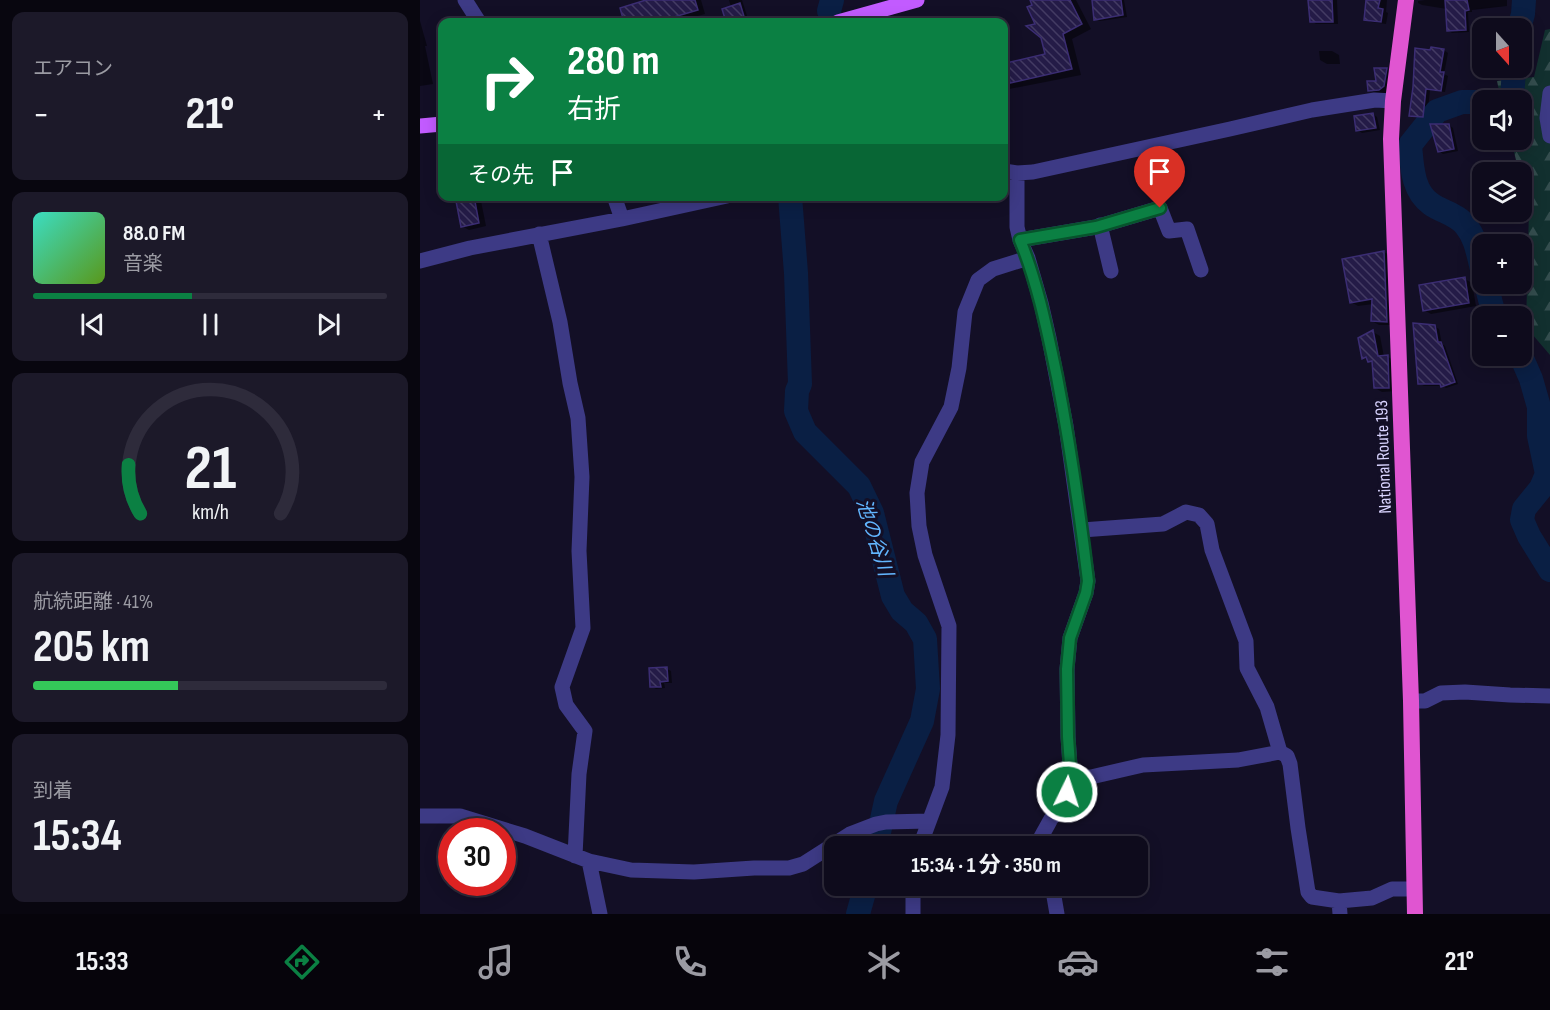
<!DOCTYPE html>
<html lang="ja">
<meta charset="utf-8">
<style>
body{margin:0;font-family:"Sofia Sans Condensed","Noto Sans JP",sans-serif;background:#1c1929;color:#f1f3f6;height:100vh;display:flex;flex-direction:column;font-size:22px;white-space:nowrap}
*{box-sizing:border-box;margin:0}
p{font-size:20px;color:#9b9ba3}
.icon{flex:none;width:33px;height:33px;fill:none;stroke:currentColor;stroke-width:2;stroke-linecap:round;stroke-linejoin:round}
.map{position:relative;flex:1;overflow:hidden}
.drawer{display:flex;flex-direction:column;gap:12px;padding:12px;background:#08060f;width:420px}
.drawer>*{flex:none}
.top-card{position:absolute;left:18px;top:18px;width:570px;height:183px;border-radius:12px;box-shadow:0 3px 15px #0003,0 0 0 2px #2e2b3b;background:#0b8043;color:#fff;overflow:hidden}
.needle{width:39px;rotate:159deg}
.fabs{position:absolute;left:1052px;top:18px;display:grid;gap:12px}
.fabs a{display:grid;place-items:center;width:60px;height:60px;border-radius:12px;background:#0e0b1c;box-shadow:0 3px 15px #0003,0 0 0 2px #2e2b3b;font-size:30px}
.speed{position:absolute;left:18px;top:818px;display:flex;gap:12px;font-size:30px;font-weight:700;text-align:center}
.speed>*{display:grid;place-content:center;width:78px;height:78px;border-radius:50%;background:#0e0b1c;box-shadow:0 3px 15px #0003,0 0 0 2px #2e2b3b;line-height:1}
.speed .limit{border:9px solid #d22;background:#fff;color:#111}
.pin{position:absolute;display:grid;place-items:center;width:51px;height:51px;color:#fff;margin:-62px -26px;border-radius:50% 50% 50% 0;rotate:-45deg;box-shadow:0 0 6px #0007}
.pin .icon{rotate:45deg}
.me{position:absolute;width:66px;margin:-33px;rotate:4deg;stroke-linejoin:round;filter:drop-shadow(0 0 4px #0008)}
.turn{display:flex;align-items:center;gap:21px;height:126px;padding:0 30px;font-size:27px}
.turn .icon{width:78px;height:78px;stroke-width:2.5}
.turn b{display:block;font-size:42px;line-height:51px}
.then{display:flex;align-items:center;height:57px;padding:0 30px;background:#0003;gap:12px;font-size:22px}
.big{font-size:45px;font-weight:700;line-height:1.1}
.drawer .card{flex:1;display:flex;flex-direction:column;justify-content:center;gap:9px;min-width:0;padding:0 21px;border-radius:12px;background:#1c1929}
.drawer .dial{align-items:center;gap:0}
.dial svg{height:156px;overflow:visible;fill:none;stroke:#2e2b3b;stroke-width:7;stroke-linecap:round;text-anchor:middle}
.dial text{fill:#f1f3f6;stroke:none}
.song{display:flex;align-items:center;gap:18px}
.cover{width:72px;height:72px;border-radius:9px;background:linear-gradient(135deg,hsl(170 70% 55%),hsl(90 70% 35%))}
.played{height:6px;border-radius:3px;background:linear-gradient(90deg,#0b8043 45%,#2e2b3b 45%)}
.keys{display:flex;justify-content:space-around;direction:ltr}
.heat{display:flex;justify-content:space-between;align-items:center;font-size:33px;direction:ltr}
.charge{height:9px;border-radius:4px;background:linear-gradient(90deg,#34c759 41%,#2e2b3b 0)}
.trip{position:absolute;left:404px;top:836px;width:324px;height:60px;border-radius:12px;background:#0e0b1c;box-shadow:0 3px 15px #0003,0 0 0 2px #2e2b3b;font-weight:700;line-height:60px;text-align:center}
.dock{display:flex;height:96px;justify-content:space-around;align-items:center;background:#06040b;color:#9b9ba3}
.dock .icon{width:42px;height:42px}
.dock .selected{color:#0b8043}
.dock b{font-size:27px;color:#f1f3f6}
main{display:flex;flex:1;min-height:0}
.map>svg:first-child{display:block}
</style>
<main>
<section class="drawer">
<div class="card"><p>エアコン</p>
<div class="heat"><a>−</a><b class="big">21°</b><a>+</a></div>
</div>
<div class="card">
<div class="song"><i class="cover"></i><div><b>88.0 FM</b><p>音楽</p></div></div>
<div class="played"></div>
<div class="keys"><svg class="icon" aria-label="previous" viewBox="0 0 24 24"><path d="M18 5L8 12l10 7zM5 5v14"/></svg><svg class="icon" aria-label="pause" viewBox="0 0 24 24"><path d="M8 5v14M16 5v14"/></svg><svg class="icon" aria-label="next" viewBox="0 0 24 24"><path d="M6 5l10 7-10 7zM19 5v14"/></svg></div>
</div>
<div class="card dial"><svg viewBox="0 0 100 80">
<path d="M14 69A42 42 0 1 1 86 69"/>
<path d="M14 69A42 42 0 0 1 8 44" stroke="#0b8043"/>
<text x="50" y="56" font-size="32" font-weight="700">21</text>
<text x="50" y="72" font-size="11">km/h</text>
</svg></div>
<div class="card"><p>航続距離 · 41%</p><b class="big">205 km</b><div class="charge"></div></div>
<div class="card"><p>到着</p><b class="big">15:34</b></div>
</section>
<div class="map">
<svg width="1130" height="914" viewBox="0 0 1130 914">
<defs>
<pattern id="forest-firs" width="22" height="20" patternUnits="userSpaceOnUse" patternTransform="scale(1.5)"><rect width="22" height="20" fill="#12302f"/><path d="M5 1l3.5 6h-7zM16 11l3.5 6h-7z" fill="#344d4e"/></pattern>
<pattern id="building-back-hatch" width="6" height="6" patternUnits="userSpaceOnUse" patternTransform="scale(1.5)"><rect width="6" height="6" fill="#241b47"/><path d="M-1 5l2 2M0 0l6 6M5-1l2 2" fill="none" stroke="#433b63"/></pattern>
</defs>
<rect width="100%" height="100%" fill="#130f26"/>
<path fill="url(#forest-firs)" d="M1130,29V355L1106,327L1109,210L1101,178V172H1099L1091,140H1101V100H1081L1077,81L1114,77L1125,30Z"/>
<path fill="#0007" d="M232,0H281L285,14L256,22H206L202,9Z
M309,0H322L329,22H308L304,10L311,7Z
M611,0H656L671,29L652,39L661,75L584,90V73L589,72L627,55L617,26Z
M673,0H704L707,17L680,21L676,19Z
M890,0H917L918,24H896L891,21Z
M948,0H967L966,12L968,13L966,24L951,22L946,19Z
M1005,0H1087V6L1052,10V12H1048L1049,32L1032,33L1028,30L1027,9L1002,5L998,3V1Z
M132,19L139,22H124V21Z
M0,21L7,46H5L13,84L0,86Z
M1024,50L1028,53L1024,74L1028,76L1025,92L1010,90L1007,118L995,117L991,115L1011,51Z
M899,51H912L919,55L920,64H907L900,60Z
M966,69L973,73L967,94H957L950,90L957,82Z
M953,114L957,117L960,130L942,133L938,130Z
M1029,125L1033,128L1038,151L1023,154L1019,151Z
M36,196H60L66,226L49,230L42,226Z
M964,252L971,256L974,325H959L952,321L953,304L938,306L931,302L923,260Z
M1045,279L1052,283L1056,306L1011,314L1004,310Z
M1014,326L1019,329L1022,344L1025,346L1038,384L1026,388L1022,386H1004L999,383Z
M953,332L960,336L964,357H968L975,361L976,391L962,392L955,388L954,363L943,358Z
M247,669L251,671L252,683H244L245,688L236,689L231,686Z"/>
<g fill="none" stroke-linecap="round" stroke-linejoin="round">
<path stroke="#0a1f44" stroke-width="24" d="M409,11L412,0
M1099,28L1103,14L1104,0
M1092,100L1094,68
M1062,102H1042L1017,111L990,145C992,165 992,191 1011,204C1022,212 1037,214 1046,226C1056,238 1058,254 1062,269
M370,196L376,273L380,384L377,391L376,411L385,432L439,486L452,513L473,596L482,611L496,623L505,639L508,689L502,721L466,801L456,846
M1066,284L1073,311L1076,316
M1101,356L1111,379L1119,407V436L1127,474L1121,488L1104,509L1102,520L1109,536L1130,570
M438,914L446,885"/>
</g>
<path fill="url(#building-back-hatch)" stroke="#3b2d73" stroke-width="1.5" d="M226,0H275L278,10L237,22H204L200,8Z
M610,0H650L662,24L643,34L652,69L590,83L586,63L625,54L621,38L606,26L615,24L607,7L612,5Z
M672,0H701L703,15L674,20Z
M888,0H912L913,22H890Z
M946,0H960L958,8L963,9L961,22L944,20Z
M1025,0H1047L1049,10L1045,11L1046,30L1027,31Z
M320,3L325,20L316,22H306L302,9Z
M1011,47L1024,49L1020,72H1024L1021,91L1006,89L1003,117L989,116L993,87L995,48L1010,50Z
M954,68H967L964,86L959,90L948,91L947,81H956Z
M953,113L956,128L936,131L934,116Z
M1010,124H1029L1034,149L1018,152Z
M35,196H54L59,223L41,227Z
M964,251L967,322L951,321L952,299L930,303L922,259Z
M1045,277L1049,303L1003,311L999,285Z
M993,323L1015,325L1018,342H1021L1035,382L1021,387L1020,384H998Z
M953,330L958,356L968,355L969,388H954L952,361L948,362L946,357L942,359L938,338Z
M247,667L248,681L240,682L241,687H230L229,668Z"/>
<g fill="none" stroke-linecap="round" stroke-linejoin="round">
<path stroke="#3d3a85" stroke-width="15" d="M45,0L59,22
M1130,93L1127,118L1130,136
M584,171L597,173L613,172L810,129L892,110L955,100L973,101
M597,173V227L600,240L608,258L621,303L629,338L646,426L668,581L666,593L650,638L647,669L648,737L651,779L644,805L631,819L621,837V846
M194,196L202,219
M680,225L691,271
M119,234L140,322L150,383L158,418L162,477L159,551L163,628L142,687L146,705L165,731L159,774L155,856
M600,240L676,227L740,208L749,231L767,229L781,270
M0,261L50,248L202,219L307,196
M991,701H1005L1021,693L1045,692L1090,695L1130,696
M860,752L867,756L870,764L878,828L888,892L892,897L919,901
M651,779L671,777L723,765L818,760L860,752L847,707L827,668L826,641L792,550L787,524L779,515L766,512L743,524L662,530
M0,816H40L105,836L169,861L211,870L274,872L334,868H369L383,864L430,834L456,824L466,822L509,821
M500,846L522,787L528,735L529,626L505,555L499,526L497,493L502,462L531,407L539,368L545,312L558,280L573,269L608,258
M169,861L180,914
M632,885L637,914
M493,914V885
M920,914L919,901L952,898L972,889H994"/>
<path stroke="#c25bff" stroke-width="15" d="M418,22L497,0
M0,126L22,124"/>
<path stroke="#e055d1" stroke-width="16" d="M986,0L973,101L971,139L991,701L995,914"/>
</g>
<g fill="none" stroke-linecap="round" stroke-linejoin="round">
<g stroke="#07532c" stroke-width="15">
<path id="route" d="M647,792L651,779L648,737L647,669L650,638L666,593L668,581C660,513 650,445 637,377C627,330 618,284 600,240L676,227L740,208"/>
</g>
<use href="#route" stroke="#0b8043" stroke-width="10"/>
</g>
<g text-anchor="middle" stroke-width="6" stroke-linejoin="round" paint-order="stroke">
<g font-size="18" fill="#d9d4ff" stroke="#130f26">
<text transform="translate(963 457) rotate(-92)" y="6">National Route 193</text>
</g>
<g font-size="20" font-style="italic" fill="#62b6ff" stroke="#130f26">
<text transform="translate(455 537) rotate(73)" y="7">池の谷川</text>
</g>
</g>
</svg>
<div class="fabs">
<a><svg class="needle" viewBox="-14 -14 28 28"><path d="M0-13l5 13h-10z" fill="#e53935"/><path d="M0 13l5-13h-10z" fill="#9b9ba3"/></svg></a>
<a><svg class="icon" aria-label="sound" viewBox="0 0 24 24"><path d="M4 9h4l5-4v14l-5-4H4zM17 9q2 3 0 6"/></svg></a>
<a><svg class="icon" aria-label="layers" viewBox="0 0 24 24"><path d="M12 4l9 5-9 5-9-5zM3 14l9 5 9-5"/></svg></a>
<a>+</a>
<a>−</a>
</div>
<div class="speed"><div class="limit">30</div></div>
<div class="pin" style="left:740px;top:208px;background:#d93025"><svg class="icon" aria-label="arrive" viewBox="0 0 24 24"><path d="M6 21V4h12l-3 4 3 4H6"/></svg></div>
<svg class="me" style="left:647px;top:792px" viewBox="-20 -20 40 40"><circle r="17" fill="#0b8043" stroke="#fff" stroke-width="3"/><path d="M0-11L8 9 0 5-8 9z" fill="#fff"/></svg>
<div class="trip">15:34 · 1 分 · 350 m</div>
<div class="top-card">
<div class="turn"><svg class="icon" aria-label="right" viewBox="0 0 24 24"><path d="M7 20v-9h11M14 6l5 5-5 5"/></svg><div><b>280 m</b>右折</div></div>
<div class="then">その先<svg class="icon" aria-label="arrive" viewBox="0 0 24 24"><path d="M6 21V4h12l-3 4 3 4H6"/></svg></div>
</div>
</div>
</main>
<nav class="dock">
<b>15:33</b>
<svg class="icon selected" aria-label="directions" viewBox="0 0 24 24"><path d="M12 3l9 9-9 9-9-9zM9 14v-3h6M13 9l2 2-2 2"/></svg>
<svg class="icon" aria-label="music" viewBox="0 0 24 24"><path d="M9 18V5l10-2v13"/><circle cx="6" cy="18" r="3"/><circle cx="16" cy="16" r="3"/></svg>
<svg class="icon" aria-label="phone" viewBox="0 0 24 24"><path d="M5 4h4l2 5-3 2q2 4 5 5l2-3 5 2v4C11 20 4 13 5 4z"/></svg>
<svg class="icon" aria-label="climate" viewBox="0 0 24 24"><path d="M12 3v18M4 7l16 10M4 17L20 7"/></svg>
<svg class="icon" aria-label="car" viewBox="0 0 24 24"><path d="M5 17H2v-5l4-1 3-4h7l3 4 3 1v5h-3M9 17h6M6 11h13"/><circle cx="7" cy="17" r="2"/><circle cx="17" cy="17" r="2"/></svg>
<svg class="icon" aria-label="filters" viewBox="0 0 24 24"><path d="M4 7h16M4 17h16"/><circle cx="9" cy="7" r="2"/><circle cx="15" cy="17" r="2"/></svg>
<b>21°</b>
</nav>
